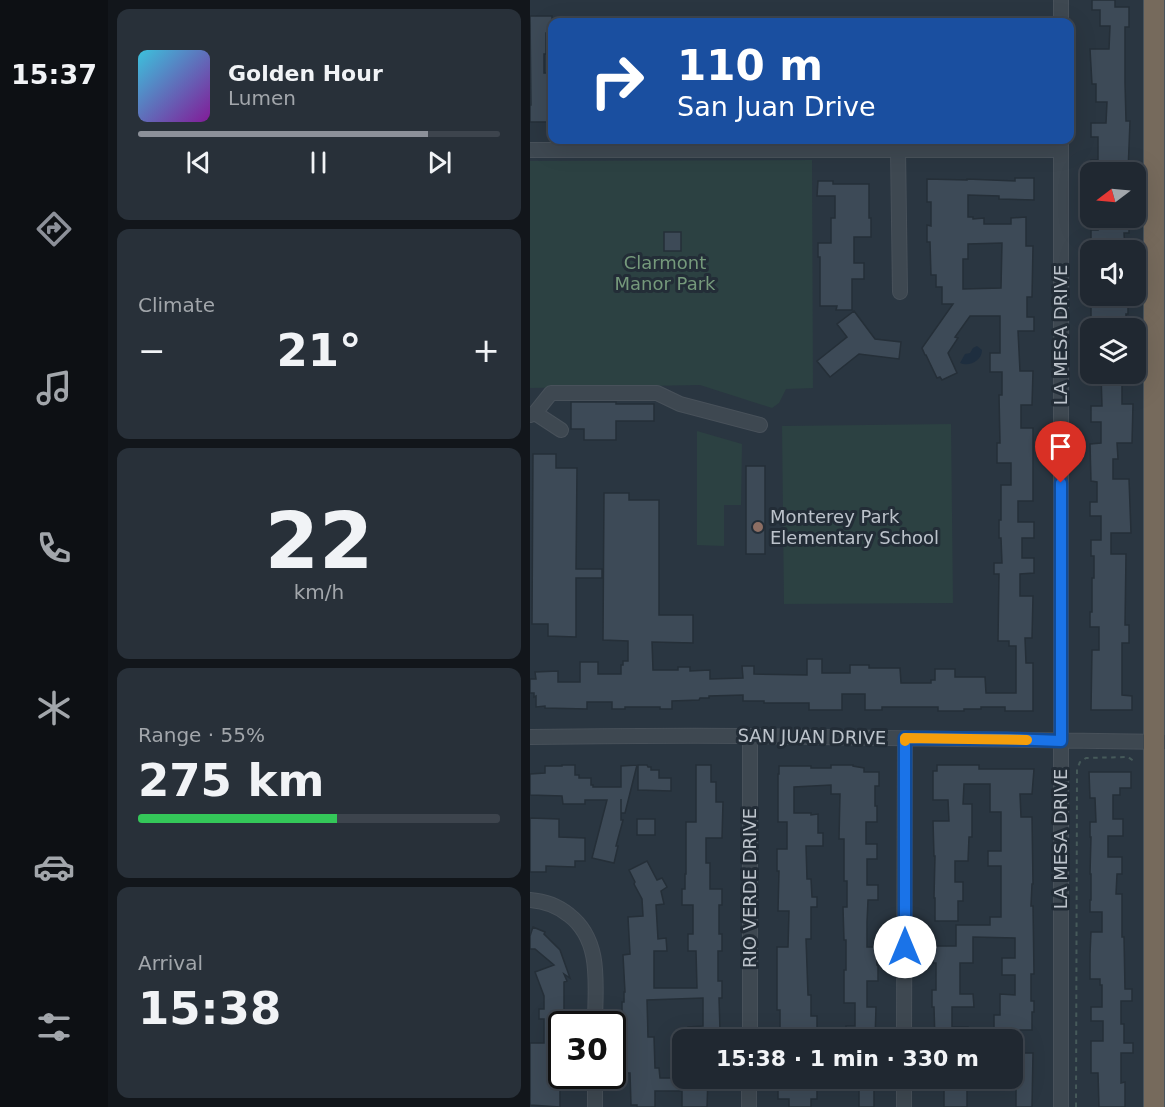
<!DOCTYPE html>
<meta charset="utf-8">
<style>
body{margin:0;font-family:"DejaVu Sans",sans-serif;background:#283039;color:#f1f3f6;height:100vh;display:flex;flex-direction:column;font-size:22px;white-space:nowrap}
*{box-sizing:border-box;margin:0}
p{font-size:20px;color:#a2a6ab}
.icon{flex:none;width:33px;height:33px;fill:none;stroke:currentColor;stroke-width:2;stroke-linecap:round;stroke-linejoin:round}
.map{position:relative;flex:1;overflow:hidden}
.sheet{display:flex;flex-direction:column;gap:9px;padding:9px;background:#12161b;width:422px}
.sheet>*{flex:none}
.guide{position:absolute;left:18px;top:18px;width:526px;height:126px;border-radius:12px;box-shadow:0 6px 24px #0002,0 0 0 2px #3d444d;background:#1a4fa0;color:#fff;overflow:hidden}
.needle{width:39px;rotate:254deg}
.controls{position:absolute;left:550px;top:162px;display:grid;gap:12px}
.controls a{display:grid;place-items:center;width:66px;height:66px;border-radius:12px;background:#202831;box-shadow:0 6px 24px #0002,0 0 0 2px #3d444d;font-size:30px}
.speed{position:absolute;left:18px;top:1011px;display:flex;gap:12px;font-size:30px;font-weight:700;text-align:center}
.speed>*{display:grid;place-content:center;width:78px;height:78px;border-radius:50%;background:#202831;box-shadow:0 6px 24px #0002,0 0 0 2px #3d444d;line-height:1}
.speed .limit{border:3px solid #111;border-radius:9px;background:#fff;color:#111}
.pin{position:absolute;display:grid;place-items:center;width:51px;height:51px;color:#fff;margin:-62px -26px;border-radius:50% 50% 50% 0;rotate:-45deg;box-shadow:0 0 6px #0007}
.pin .icon{rotate:45deg}
.me{position:absolute;width:66px;margin:-33px;rotate:0deg;stroke-linejoin:round;filter:drop-shadow(0 0 4px #0008)}
.turn{display:flex;align-items:center;gap:21px;height:126px;padding:0 30px;font-size:27px}
.turn .icon{width:78px;height:78px;stroke-width:2.5}
.turn b{display:block;font-size:42px;line-height:51px}
.big{font-size:45px;font-weight:700;line-height:1.1}
.sheet .widget{flex:1;display:flex;flex-direction:column;justify-content:center;gap:9px;min-width:0;padding:0 21px;border-radius:12px;background:#283039}
.sheet .dial{align-items:center;gap:0}
.dial b{font-size:78px;line-height:1}
.song{display:flex;align-items:center;gap:18px}
.cover{width:72px;height:72px;border-radius:9px;background:linear-gradient(135deg,hsl(190 70% 55%),hsl(290 70% 35%))}
.played{height:6px;border-radius:3px;background:linear-gradient(90deg,#8c9099 80%,#3d444d 80%)}
.keys{display:flex;justify-content:space-around;direction:ltr}
.heat{display:flex;justify-content:space-between;align-items:center;font-size:33px;direction:ltr}
.charge{height:9px;border-radius:4px;background:linear-gradient(90deg,#34c759 55%,#3d444d 0)}
.trip{position:absolute;left:142px;top:1029px;width:351px;height:60px;border-radius:12px;background:#202831;box-shadow:0 6px 24px #0002,0 0 0 2px #3d444d;font-weight:700;line-height:60px;text-align:center}
main{display:flex;flex:1;min-height:0}
.tabs{display:flex;flex-direction:column;width:108px;justify-content:space-around;align-items:center;background:#0d1014;color:#a2a6ab}
.tabs .icon{width:42px;height:42px}
.tabs .current{color:#8c9099}
.tabs b{font-size:27px;color:#f1f3f6}
.map>svg:first-child{display:block}
</style>
<main>
<nav class="tabs">
<b>15:37</b>
<svg class="icon current" aria-label="directions" viewBox="0 0 24 24"><path d="M12 3l9 9-9 9-9-9zM9 14v-3h6M13 9l2 2-2 2"/></svg>
<svg class="icon" aria-label="music" viewBox="0 0 24 24"><path d="M9 18V5l10-2v13"/><circle cx="6" cy="18" r="3"/><circle cx="16" cy="16" r="3"/></svg>
<svg class="icon" aria-label="phone" viewBox="0 0 24 24"><path d="M5 4h4l2 5-3 2q2 4 5 5l2-3 5 2v4C11 20 4 13 5 4z"/></svg>
<svg class="icon" aria-label="climate" viewBox="0 0 24 24"><path d="M12 3v18M4 7l16 10M4 17L20 7"/></svg>
<svg class="icon" aria-label="car" viewBox="0 0 24 24"><path d="M5 17H2v-5l4-1 3-4h7l3 4 3 1v5h-3M9 17h6M6 11h13"/><circle cx="7" cy="17" r="2"/><circle cx="17" cy="17" r="2"/></svg>
<svg class="icon" aria-label="filters" viewBox="0 0 24 24"><path d="M4 7h16M4 17h16"/><circle cx="9" cy="7" r="2"/><circle cx="15" cy="17" r="2"/></svg>
</nav>
<section class="sheet">
<div class="widget">
<div class="song"><i class="cover"></i><div><b>Golden Hour</b><p>Lumen</p></div></div>
<div class="played"></div>
<div class="keys"><svg class="icon" aria-label="previous" viewBox="0 0 24 24"><path d="M18 5L8 12l10 7zM5 5v14"/></svg><svg class="icon" aria-label="pause" viewBox="0 0 24 24"><path d="M8 5v14M16 5v14"/></svg><svg class="icon" aria-label="next" viewBox="0 0 24 24"><path d="M6 5l10 7-10 7zM19 5v14"/></svg></div>
</div>
<div class="widget"><p>Climate</p>
<div class="heat"><a>−</a><b class="big">21°</b><a>+</a></div>
</div>
<div class="widget dial"><b>22</b><p>km/h</p></div>
<div class="widget"><p>Range · 55%</p><b class="big">275 km</b><div class="charge"></div></div>
<div class="widget"><p>Arrival</p><b class="big">15:38</b></div>
</section>
<div class="map">
<svg width="636" height="1107" viewBox="0 0 636 1107">
<rect width="100%" height="100%" fill="#2a3641"/>
<path fill="#2c4142" d="M282,160L283,388L256,389L249,403L242,408L170,385L0,388V161Z
M421,424L423,603L254,604L252,426Z
M167,431L212,444L211,505H194V546L167,545Z"/>
<path fill="#1e2e3f" d="M447,346L452,350C452,361 439,367 430,363L435,354L440,353L443,348Z"/>
<path fill="#3d4a57" stroke="#252f38" stroke-width="1.5" fill-rule="evenodd" d="M562,0H585V7H599V27H595V83L596,121H600L598,172H561V160H568V137H561V123H576L577,102H566V84H562L560,49H579L580,26H570V10H562Z
M0,16H22V33H16V54H14V73H20V122H0V105H1Z
M485,178H504V200L469,199V196L438,195V217H443V219L454,218V224H481V218L496,217V246H503L502,297H497V317H504V331H488L490,371H503L502,405H491V428H503V501H488V522H504V538H492V558H504V573L490,574V596H503L502,638H495L496,663H503V711H475V707H451V709H434V711H408V707H352V710H335V694H312V710H279V703H234V701H213V695L179,696V698H170L169,700L142,701V709H130V707H95V709H82V702H57V709L15,708V706L6,707V696L4,697V693H0V679H6L5,672L28,671V682H50V662H68V674H91V665H93V661H98V641L73,640L74,493H99V500H129V615H163V643L122,642L123,670H148V667H160V671L180,670V679L213,678L212,666H224V674L277,675V659H292V673H320V665H339V668H370L371,683H401V680H405V669H425V677H455L456,693H486V646H479V641H468L469,574H464V563H472L471,538H469V520H471V485H481V463H467V443H470L469,395H472V372H460V353H470V316H440L425,337L428,338L418,353L427,373L412,380L410,377L407,378L396,355H395L392,348L423,304H412V287H406V275H401L400,242H397V225L401,226V202H397V179L437,180V179L485,181ZM472,243L471,288L433,289V259H438V244Z
M288,181H303V184H339V218H341V237H324V263H334V279H322V310H306L307,306H290V257H288V243H301V218H305V196H287Z
M568,218H599V233H594L595,250H577L576,244H561V230H568Z
M134,232H151V251H134Z
M561,296H598V314H596V328H561Z
M324,311L345,339L371,342L369,359L329,354L300,377L287,361L317,337L307,324Z
M571,374H598V383H592V404H603L602,443H587L588,459H583V479H599L601,533H581V554H596L595,625H599V643H592V695L602,696V710H561L562,650H569V627H560V612H562V578H564V556H561V540H571V516H560V502H567V482L561,481L560,444L571,443V422H561V406H572Z
M41,402H86V404H124V421H86V440H54V429H41Z
M3,454H26V468H47L46,569H72V578H46V637L18,636V624H2Z
M216,466H235V554H216Z
M32,765H45V775H49V778H61V785H63V787H91V766L107,765L95,813H91V799V820H93L86,846H88L84,863L62,858L77,800H55V804H33L32,796L0,795V774L15,773V766H32Z
M108,765H117L118,767H121V770H129V778H141V791L108,790Z
M166,765H181V782H186V802H193L192,838H176V863H180V889H192V905H189V934H192V951H188V981H192V998H189L190,1030H191V1040H158V1027L173,1026V998L117,1000L118,1037H124L125,1068H129L130,1078H178L177,1107H152V1091H125V1107H107V1105H101L100,1073H93L92,1055V1040H96V1020H92V1002H94V992H95L93,955L100,954L98,917L113,916L112,899L104,884L105,882L99,870L117,861L127,880L132,878L137,887L131,891L134,904L126,905L128,939L136,938L137,951H124V988H167L166,951H158V934H163V905H152V889H155V874H156V822H166Z
M301,765H323V766L334,768V772H349V786H345V806H347V822H336V844H347V859H337V885H348V900H338L337,922V947H346L347,965H348V981H337V1007H346L345,1040H316V1026H325V1003H314V970H316V940H314L313,907H317V881H314V839H309L310,794H301V785L264,787V813H281V815L288,814V833H293V846H276L277,879H281L282,897H287V907H281V939H276L278,995H281V1016H287V1033H282V1040H250V1010H247V947H258L259,911H248L249,871H247V849H257V822H248V774H249V766H281V768H301Z
M407,765H449V769H504L502,794H490L491,817H502L503,884H502L501,906H503L504,974H501V1001H504V1012H502V1030H490V1032H486V1040H464V1015H470V994L485,995V975H472V958H485V938L443,937V963H430V994H443L444,1007H422V1027H438V1040H405L404,1007H402V990H406V963H403V946H426V925H460V917H471V866H458V851H471V812H460V784H434L433,804H442V837H439L438,861H425V882H433V901H428V921H405V898H404L405,856H404L403,821H419L418,800H403V771H407Z
M559,772H601V788H590V795H583V819H593V836H578V857H592V874H587L586,894H592V937H594L595,989H602V1001H591V1024H594V1043H603V1053H591V1083L595,1082V1107H569L568,1073H561V1041H573V1021H561V1007H572V985H570V979H560V954L561,932H572V912H560V900H561V874H560L561,837H560V822H566L565,798H560Z
M0,818L29,819V837L55,838V861H45V867L16,866V872H0Z
M107,819H125V835H107Z
M3,927L15,932L14,934L30,950L40,978L34,974L37,981L34,982V1024H32V1076H35V1089H30V1107L0,1105V1043H14V1019H9V1009H14V996L5,972L24,965L5,949H0V936Z
M483,1053H503L502,1107H486V1087H483Z
M250,1078H267V1086H287V1099H281V1107H259V1099H248V1083H250Z
M414,1078H437V1107H414Z
M344,1085V1107H329V1086Z"/>
<g fill="none" stroke-linecap="round" stroke-linejoin="round">
<g stroke="#48515a" stroke-width="16">
<path id="minor" d="M531,22V0
M531,140V1107
M368,149L370,292
M0,150H531
M5,413L31,430
M0,415L5,413L21,393H127L150,404L230,425
M0,737C74,736 148,735 222,736C360,737 498,741 636,742
M0,900C14,901 28,906 39,915C73,941 65,987 65,1024
M220,1040V736
M374,1040L375,738
M65,1107V1076
M219,1107V1078
M374,1107V1078"/>
</g>
<g stroke="#49535b" stroke-width="22">
<path id="highway" d="M624,1107V0"/>
</g>
<path stroke="#465a5a" stroke-width="2" stroke-dasharray="4.5 4.5" stroke-linecap="butt" d="M546,1107L547,769L550,762L556,758L598,757L605,762"/>
<use href="#minor" stroke="#3e4851" stroke-width="14"/>
<use href="#highway" stroke="#766a5c" stroke-width="20"/>
</g>
<g fill="none" stroke-linecap="round" stroke-linejoin="round">
<g stroke="#114b97" stroke-width="15">
<path id="route" d="M375,947V738L477,739L531,741V483"/>
</g>
<use href="#route" stroke="#1a73e8" stroke-width="10"/>
<path stroke="#f59e0b" stroke-width="10" d="M375,741V738L497,740"/>
</g>
<circle fill="#8d6e63" stroke="#232d37" stroke-width="2" cx="228" cy="527" r="6"/>
<g text-anchor="middle" stroke-width="6" stroke-linejoin="round" paint-order="stroke">
<g font-size="18" fill="#75997b" stroke="#232d37">
<text x="135" y="269">Clarmont<tspan x="135" dy="21">Manor Park</tspan></text>
</g>
<g font-size="18" fill="#bcc3cb" stroke="#232d37">
<text transform="translate(531 335) rotate(-90)" y="6">LA MESA DRIVE</text>
<text transform="translate(282 737) rotate(1)" y="6">SAN JUAN DRIVE</text>
<text transform="translate(531 839) rotate(-90)" y="6">LA MESA DRIVE</text>
<text transform="translate(220 888) rotate(-90)" y="6">RIO VERDE DRIVE</text>
</g>
<g font-size="18" fill="#bcc3cb" stroke="#232d37" text-anchor="start">
<text x="240" y="523">Monterey Park<tspan x="240" dy="21">Elementary School</tspan></text>
</g>
</g>
</svg>
<div class="controls">
<a><svg class="needle" viewBox="-14 -14 28 28"><path d="M0-13l5 13h-10z" fill="#e53935"/><path d="M0 13l5-13h-10z" fill="#a2a6ab"/></svg></a>
<a><svg class="icon" aria-label="sound" viewBox="0 0 24 24"><path d="M4 9h4l5-4v14l-5-4H4zM17 9q2 3 0 6"/></svg></a>
<a><svg class="icon" aria-label="layers" viewBox="0 0 24 24"><path d="M12 4l9 5-9 5-9-5zM3 14l9 5 9-5"/></svg></a>
</div>
<div class="speed"><div class="limit">30</div></div>
<div class="pin" style="left:531px;top:483px;background:#d93025"><svg class="icon" aria-label="arrive" viewBox="0 0 24 24"><path d="M6 21V4h12l-3 4 3 4H6"/></svg></div>
<svg class="me" style="left:375px;top:947px" viewBox="-20 -20 40 40"><circle r="19" fill="#fff"/><path d="M0-13L10 11 0 6-10 11z" fill="#1a73e8"/></svg>
<div class="trip">15:38 · 1 min · 330 m</div>
<div class="guide">
<div class="turn"><svg class="icon" aria-label="right" viewBox="0 0 24 24"><path d="M7 20v-9h11M14 6l5 5-5 5"/></svg><div><b>110 m</b>San Juan Drive</div></div>
</div>
</div>
</main>
